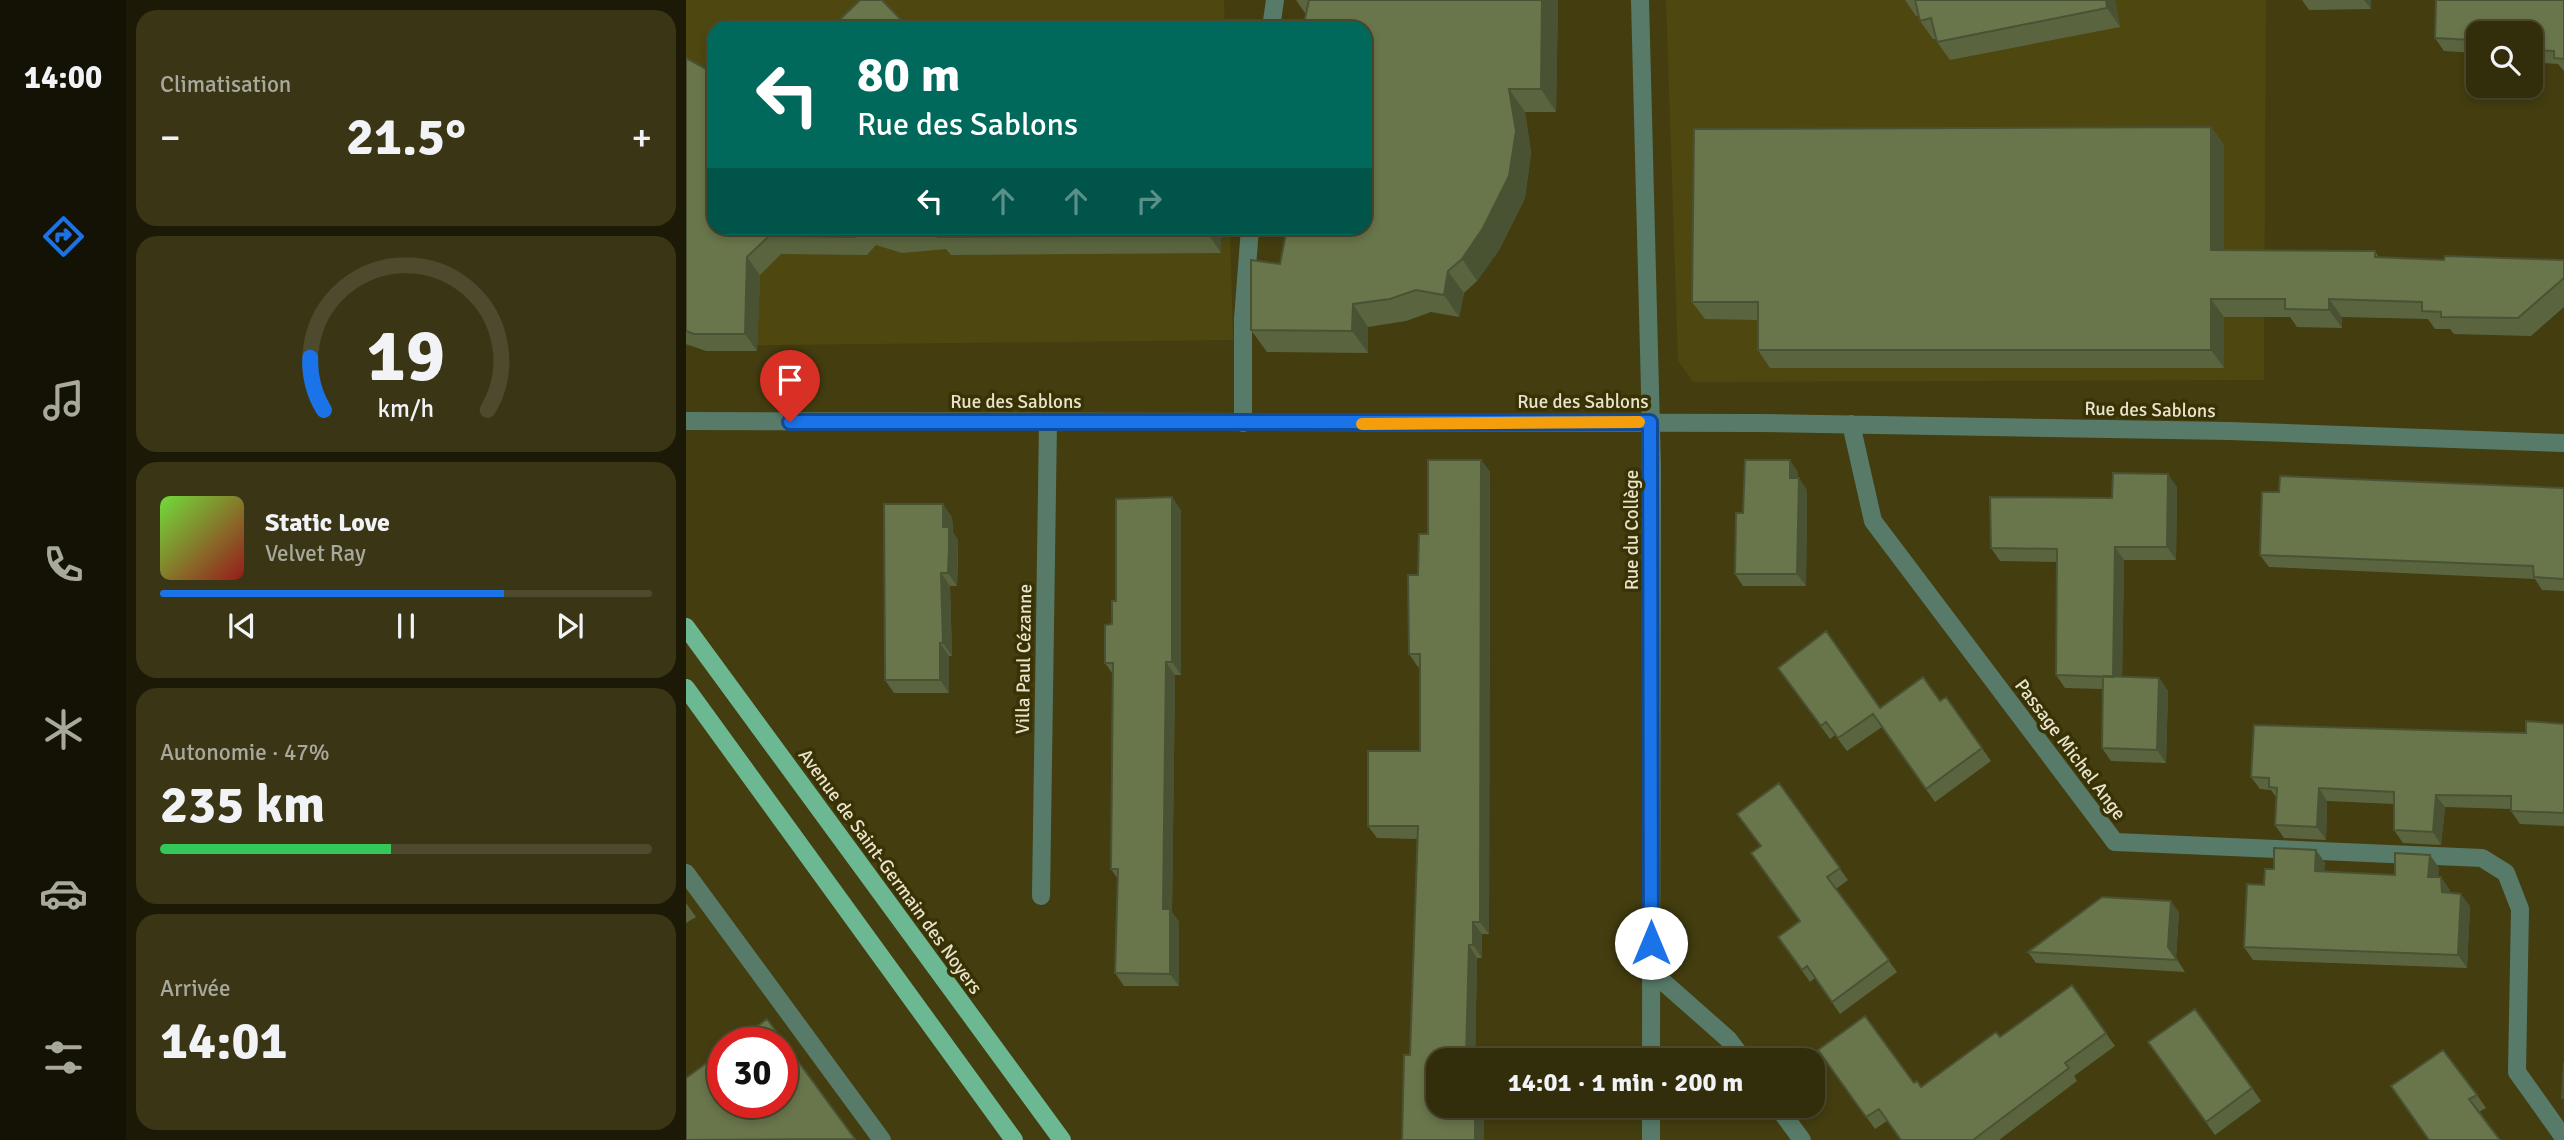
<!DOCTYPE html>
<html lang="fr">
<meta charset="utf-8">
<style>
body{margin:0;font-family:Signika,sans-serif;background:#3a3615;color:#f1f3f6;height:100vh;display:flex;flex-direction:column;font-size:26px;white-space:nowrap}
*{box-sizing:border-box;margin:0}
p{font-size:23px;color:#a8a89d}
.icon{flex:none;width:38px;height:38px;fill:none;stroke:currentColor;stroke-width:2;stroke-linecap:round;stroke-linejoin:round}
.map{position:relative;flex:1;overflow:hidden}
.drawer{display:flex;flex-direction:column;gap:10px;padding:10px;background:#1c1907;width:560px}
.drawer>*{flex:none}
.banner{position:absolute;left:21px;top:21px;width:665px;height:214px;border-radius:21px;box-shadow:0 4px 10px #0003,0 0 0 2px #4d4a2d;background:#00695c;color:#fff;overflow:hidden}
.controls{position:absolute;left:1780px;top:21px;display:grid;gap:14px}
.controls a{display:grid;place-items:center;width:77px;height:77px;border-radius:14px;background:#322e0c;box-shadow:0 4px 10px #0003,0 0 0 2px #4d4a2d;font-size:35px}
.speed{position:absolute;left:21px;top:1027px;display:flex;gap:14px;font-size:35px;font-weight:700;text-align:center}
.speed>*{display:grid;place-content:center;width:91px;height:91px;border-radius:50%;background:#322e0c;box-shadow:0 4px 10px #0003,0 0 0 2px #4d4a2d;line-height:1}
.speed .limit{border:10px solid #d22;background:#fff;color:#111}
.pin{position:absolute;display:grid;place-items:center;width:60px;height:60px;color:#fff;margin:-72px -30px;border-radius:50% 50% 50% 0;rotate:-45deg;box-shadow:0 0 7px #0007}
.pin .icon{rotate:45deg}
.me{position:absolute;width:77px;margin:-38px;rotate:0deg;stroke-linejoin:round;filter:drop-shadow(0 0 5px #0008)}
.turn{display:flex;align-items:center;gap:24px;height:147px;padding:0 35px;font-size:32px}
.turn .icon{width:91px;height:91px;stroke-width:2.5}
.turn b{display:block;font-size:49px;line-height:60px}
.lanes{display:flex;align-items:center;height:66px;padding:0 35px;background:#0003;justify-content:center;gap:35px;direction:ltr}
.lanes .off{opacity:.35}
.big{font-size:52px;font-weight:800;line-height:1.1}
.drawer .card{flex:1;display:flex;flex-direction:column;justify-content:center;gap:10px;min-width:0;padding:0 24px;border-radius:21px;background:#3a3615}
.drawer .dial{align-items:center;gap:0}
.dial svg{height:182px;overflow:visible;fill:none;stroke:#4d4a2d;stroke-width:7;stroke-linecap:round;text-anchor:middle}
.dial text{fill:#f1f3f6;stroke:none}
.song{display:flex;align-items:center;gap:21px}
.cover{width:84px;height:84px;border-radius:10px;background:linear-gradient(135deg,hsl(100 70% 55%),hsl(0 70% 35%))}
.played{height:7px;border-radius:4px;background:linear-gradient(90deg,#1a73e8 70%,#4d4a2d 70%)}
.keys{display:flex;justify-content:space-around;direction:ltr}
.heat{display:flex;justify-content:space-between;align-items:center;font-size:38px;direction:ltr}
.charge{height:10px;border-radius:5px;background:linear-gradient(90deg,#34c759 47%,#4d4a2d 0)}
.trip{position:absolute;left:740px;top:1048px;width:399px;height:70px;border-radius:21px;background:#322e0c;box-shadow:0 4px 10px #0003,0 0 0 2px #4d4a2d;font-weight:800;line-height:70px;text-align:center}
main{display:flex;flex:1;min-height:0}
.tab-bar{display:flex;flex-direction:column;width:126px;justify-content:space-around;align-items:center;background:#141205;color:#a8a89d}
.tab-bar .icon{width:49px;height:49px}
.tab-bar .active{color:#1a73e8}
.tab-bar b{font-size:32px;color:#f1f3f6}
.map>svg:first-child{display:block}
</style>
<main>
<nav class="tab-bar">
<b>14:00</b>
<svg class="icon active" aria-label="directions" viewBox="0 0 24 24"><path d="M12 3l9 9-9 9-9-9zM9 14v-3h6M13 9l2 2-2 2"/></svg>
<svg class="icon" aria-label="music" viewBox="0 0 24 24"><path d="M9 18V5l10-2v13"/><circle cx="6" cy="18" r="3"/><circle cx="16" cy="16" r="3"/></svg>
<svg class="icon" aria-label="phone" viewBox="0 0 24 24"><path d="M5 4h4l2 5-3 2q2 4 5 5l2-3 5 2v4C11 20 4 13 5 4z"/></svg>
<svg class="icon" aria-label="climate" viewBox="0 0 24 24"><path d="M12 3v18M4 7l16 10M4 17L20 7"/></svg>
<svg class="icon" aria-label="car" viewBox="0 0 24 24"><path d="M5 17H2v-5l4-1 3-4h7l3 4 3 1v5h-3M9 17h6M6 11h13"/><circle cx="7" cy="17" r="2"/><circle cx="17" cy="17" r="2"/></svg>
<svg class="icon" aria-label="filters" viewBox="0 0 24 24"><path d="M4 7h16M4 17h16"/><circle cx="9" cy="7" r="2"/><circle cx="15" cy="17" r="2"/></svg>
</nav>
<section class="drawer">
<div class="card"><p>Climatisation</p>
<div class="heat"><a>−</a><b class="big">21.5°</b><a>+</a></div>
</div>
<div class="card dial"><svg viewBox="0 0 100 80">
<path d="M14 69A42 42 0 1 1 86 69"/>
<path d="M14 69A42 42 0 0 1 8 46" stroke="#1a73e8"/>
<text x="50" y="56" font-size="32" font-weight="700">19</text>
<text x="50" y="72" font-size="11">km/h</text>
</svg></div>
<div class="card">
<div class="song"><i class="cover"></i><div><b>Static Love</b><p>Velvet Ray</p></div></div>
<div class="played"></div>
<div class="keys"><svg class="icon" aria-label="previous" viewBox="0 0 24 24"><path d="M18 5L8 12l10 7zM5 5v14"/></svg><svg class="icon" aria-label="pause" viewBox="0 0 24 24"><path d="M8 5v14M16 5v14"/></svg><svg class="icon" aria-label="next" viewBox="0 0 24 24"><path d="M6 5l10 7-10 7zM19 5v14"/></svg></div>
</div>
<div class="card"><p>Autonomie · 47%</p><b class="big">235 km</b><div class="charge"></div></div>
<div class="card"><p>Arrivée</p><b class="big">14:01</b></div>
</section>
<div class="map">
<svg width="1878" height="1140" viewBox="0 0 1878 1140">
<rect width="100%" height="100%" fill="#433d10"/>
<path fill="#4f4710" d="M0,0H538L539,28H28V228H544L547,340L0,346Z
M980,0H1580L1578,380L1007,382L992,361Z"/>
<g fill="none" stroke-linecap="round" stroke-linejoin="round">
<path stroke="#577b68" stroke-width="18" d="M954,0L966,468L965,1060
M585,28L589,0
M0,421L1072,423L1543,431L1878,443
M557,423V319L564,228
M1165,424L1187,521L1429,842L1796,858L1820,873L1834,909L1831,1072L1878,1138
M0,873L196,1140
M355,896L362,422
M965,971L1042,1039L1058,1060
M965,1106V1140
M1091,1106L1116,1140"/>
<path stroke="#6cb892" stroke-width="18" d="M0,627L376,1140
M0,688L328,1140"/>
</g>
<path fill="#5a6540" d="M610,0H872L870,112H839L845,153L839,198L813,250L791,281L778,293L773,317L745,312L720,321L682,327V353L581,352L565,330L594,264L679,28L619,13Z
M1219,0H1429L1434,27L1264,60L1251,42L1250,39H1247L1234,21L1233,15L1230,16Z
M1616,0H1685V9L1623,10Z
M1878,0V71L1872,64L1844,62V33H1792V57L1789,53L1758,51L1749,38Z
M0,58L28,228H535V253L265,255L260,249L216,253L190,245L181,255L95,254L74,275L71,351H20L0,344Z
M1525,127L1538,145V250L1689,251L1693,258L1758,260H1878V307L1845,336L1768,334L1764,329H1749L1742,319L1656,317V328L1611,327L1604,317H1538V368H1084L1072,350V320L1019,319L1006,302Z
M742,460H795L804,472L803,934H796V958H791L789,1060H752V1106H796L798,1109V1140H716L718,1055H724L731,839L691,838L682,826V751H734V667H732L723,654L722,575H732L733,534H742Z
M1112,472V478L1121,490L1120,586H1057L1049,574L1057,513Z
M1491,487L1490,560H1438L1436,677L1473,678L1482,691L1480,763L1425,761L1416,748L1417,689L1379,688L1370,675L1371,562L1314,561L1305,548L1426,498Z
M1878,488V591L1856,590L1849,579L1583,567L1574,555L1593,492Z
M495,510V675H489L486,912L493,922V986H438L429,973L432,879L425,869L426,673L419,663L430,601Z
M266,517L267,532L272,540V562L271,586H264L266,656H263V693H208L199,680Z
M1092,668L1194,708L1254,701L1260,697L1305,761L1249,802L1196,727L1161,751L1149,735L1144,739Z
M1878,724V826L1834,824L1825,811V809L1759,807L1755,845L1717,843L1708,830V804L1641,801L1640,840L1598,838L1589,825L1590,797L1585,790L1574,789L1565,777L1840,733Z
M1093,783L1162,880L1150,889L1211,972L1154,1014L1129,978L1124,982L1092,937L1114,921L1074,846Z
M1630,850L1639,863L1638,871L1709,875L1744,855L1753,868L1752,877L1764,890V893L1784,906L1781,968L1567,960L1558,947L1578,885L1588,869Z
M0,903L10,917L0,923Z
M1493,912L1490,958L1499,972L1350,963L1342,952Z
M1386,985L1429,1046L1388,1076L1391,1081L1313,1140H1215L1201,1121L1189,1129L1132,1050L1228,1083L1235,1087L1314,1037Z
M1462,1042L1566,1088L1575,1101L1529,1135Z
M1705,1086L1791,1095L1800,1108L1793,1112Z"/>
<path fill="#4a5234" d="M856,0H872L870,112L855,89Z
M1420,0H1429L1434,27L1421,8Z
M1678,0H1685V9Z
M823,89L839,112L845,153L839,198L813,250L791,281L776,259Z
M1525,127L1538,145V268L1525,250Z
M523,228H535V253L523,235Z
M61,257L74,275L71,351L59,334Z
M762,271L778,293L773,317L758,295Z
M1525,299L1538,317V368L1525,350Z
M1643,299L1656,317V328L1643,310Z
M667,304L682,327V353L666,331Z
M795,460L804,472L803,934L794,922Z
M1104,460L1112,472V490L1104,478Z
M1482,474L1491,487L1490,560L1481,547Z
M1113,478L1121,490L1120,586L1111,574Z
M486,497L495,510V675L486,662Z
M257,504L266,517L267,532L272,540L271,586L262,573L257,527Z
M1429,547L1438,560L1436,690L1427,677Z
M255,573L264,586L266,656L257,643Z
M254,643L263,656V693L254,680Z
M480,662L489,675L486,912L493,922V986L484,974L477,909Z
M1473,678L1482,691L1480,763L1471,750Z
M1633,788L1641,801L1640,840L1631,827Z
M1750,795L1759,807L1755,845L1747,832Z
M1630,850L1639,863L1638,884L1629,871Z
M1744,855L1753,868L1751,889L1742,877Z
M1755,877L1764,890V905L1756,892Z
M1775,894L1784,906L1781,968L1772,955Z
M1485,901L1493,912L1490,958L1482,947Z
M787,922L796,934V958L787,945Z
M783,945L791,958L789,1060H783L780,1056Z
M789,1106H796L798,1109V1140H789Z"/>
<path fill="#69754b" stroke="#4a5234" stroke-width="2" d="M174,0H196L223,28H145Z
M623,0H856L855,89H823L830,131L823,176L797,228L776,259L762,271L758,295L730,290L704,299L667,304L666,331L565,330V260L594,264L601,228H679V28L617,27Z
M1229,0H1420L1421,8L1251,42L1245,18L1234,21Z
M1750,0H1878V59L1868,58V51L1844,50V33H1792V47H1785V40L1749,38Z
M0,58L28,73V228H178L169,237L83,236L61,257L59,334H8L0,331Z
M1525,127V250L1689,251V257L1758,260L1759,256L1878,260V278L1832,318L1755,317V312L1736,311V302L1643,299V310L1599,309V299H1525V350H1072V302H1006L1008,129Z
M179,228H523V235L252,237L248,231L204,236Z
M742,460H795L794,922H787V945H783L780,1056H783V1060H752V1106H789V1140H716L718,1055H724L732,826H682V751H734V654H723L722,575H732L733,534H742Z
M1059,460H1104V478H1113L1111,574H1049L1050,513H1057Z
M1427,473L1482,474L1481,547H1429L1427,677L1370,675L1371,549L1305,548L1304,497L1426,498Z
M1594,476L1878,488V579L1848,577L1847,566L1574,555L1576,492H1593Z
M486,497V662H480L477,909H484V974L429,973L432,869H425L427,663H419V625L426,624V601H430V499Z
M198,504H257V527H263V549L262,573H255L257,643H254V680H199Z
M1140,631L1194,708L1237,677L1254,701L1260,697L1296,748L1240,789L1187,714L1152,738L1140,722L1135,726L1092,668Z
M1417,676L1473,678L1471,750L1416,748Z
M1840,721L1878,724V813L1825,811V796L1750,795L1747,832L1708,830V792L1633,788L1631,827L1589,825L1591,788L1583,787V778L1565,777L1568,725L1840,733Z
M1093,783L1154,868L1141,877L1203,960L1146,1002L1121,966L1116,970L1092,937L1114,921L1065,853L1075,846L1051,814Z
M1588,848L1630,850L1629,871L1709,875V853L1744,855L1742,877H1755L1756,892L1775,894L1772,955L1558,947L1561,884L1578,885L1579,869H1588Z
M1416,897L1485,901L1482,947L1491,960L1342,952Z
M1386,985L1420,1033L1379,1063L1383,1068L1287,1140H1215L1193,1109L1180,1117L1132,1050L1179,1016L1228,1083L1231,1081L1235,1087L1310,1032L1314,1037Z
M1509,1009L1566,1088L1520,1122L1462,1042Z
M81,1019L169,1139L0,1140V1078L37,1051V1102H96V1043H48Z
M1757,1050L1791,1095L1783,1099L1814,1140H1743L1705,1086Z
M1878,1062V1098H1876Z"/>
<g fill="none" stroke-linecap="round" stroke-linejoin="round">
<g stroke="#114b97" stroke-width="18">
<path id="route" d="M104,422H964L965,943"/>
</g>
<use href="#route" stroke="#1a73e8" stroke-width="12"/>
<path stroke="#f59e0b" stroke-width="12" d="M676,424L953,422"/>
</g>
<g text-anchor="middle" stroke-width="7" stroke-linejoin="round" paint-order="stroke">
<g font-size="19" fill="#e7e3cc" stroke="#393204">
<text x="330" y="408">Rue des Sablons</text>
<text x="897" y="408">Rue des Sablons</text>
<text transform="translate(1464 409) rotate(1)" y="7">Rue des Sablons</text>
<text transform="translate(945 530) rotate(-90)" y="7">Rue du Collège</text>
<text transform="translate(337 659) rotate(-89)" y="7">Villa Paul Cézanne</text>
<text transform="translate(1385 749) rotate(53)" y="7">Passage Michel Ange</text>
<text transform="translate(205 871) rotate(54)" y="7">Avenue de Saint-Germain des Noyers</text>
</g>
</g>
</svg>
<div class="controls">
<a><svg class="icon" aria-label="search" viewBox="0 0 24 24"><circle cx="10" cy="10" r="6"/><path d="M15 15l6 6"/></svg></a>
</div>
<div class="speed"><div class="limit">30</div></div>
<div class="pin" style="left:104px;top:422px;background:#d93025"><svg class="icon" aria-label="arrive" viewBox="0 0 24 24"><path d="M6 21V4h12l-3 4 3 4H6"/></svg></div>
<svg class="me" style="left:965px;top:943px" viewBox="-20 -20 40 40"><circle r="19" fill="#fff"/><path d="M0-13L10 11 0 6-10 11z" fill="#1a73e8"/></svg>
<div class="trip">14:01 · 1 min · 200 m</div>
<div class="banner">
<div class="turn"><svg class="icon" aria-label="left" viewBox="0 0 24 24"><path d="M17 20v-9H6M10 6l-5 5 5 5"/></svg><div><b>80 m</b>Rue des Sablons</div></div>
<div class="lanes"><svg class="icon" aria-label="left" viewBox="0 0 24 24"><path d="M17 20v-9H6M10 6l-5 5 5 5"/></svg><svg class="icon off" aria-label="ahead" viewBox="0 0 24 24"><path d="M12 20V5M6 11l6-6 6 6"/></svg><svg class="icon off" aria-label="ahead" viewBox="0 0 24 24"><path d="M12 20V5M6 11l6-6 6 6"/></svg><svg class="icon off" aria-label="right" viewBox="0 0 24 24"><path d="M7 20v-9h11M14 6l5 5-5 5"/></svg></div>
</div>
</div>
</main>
